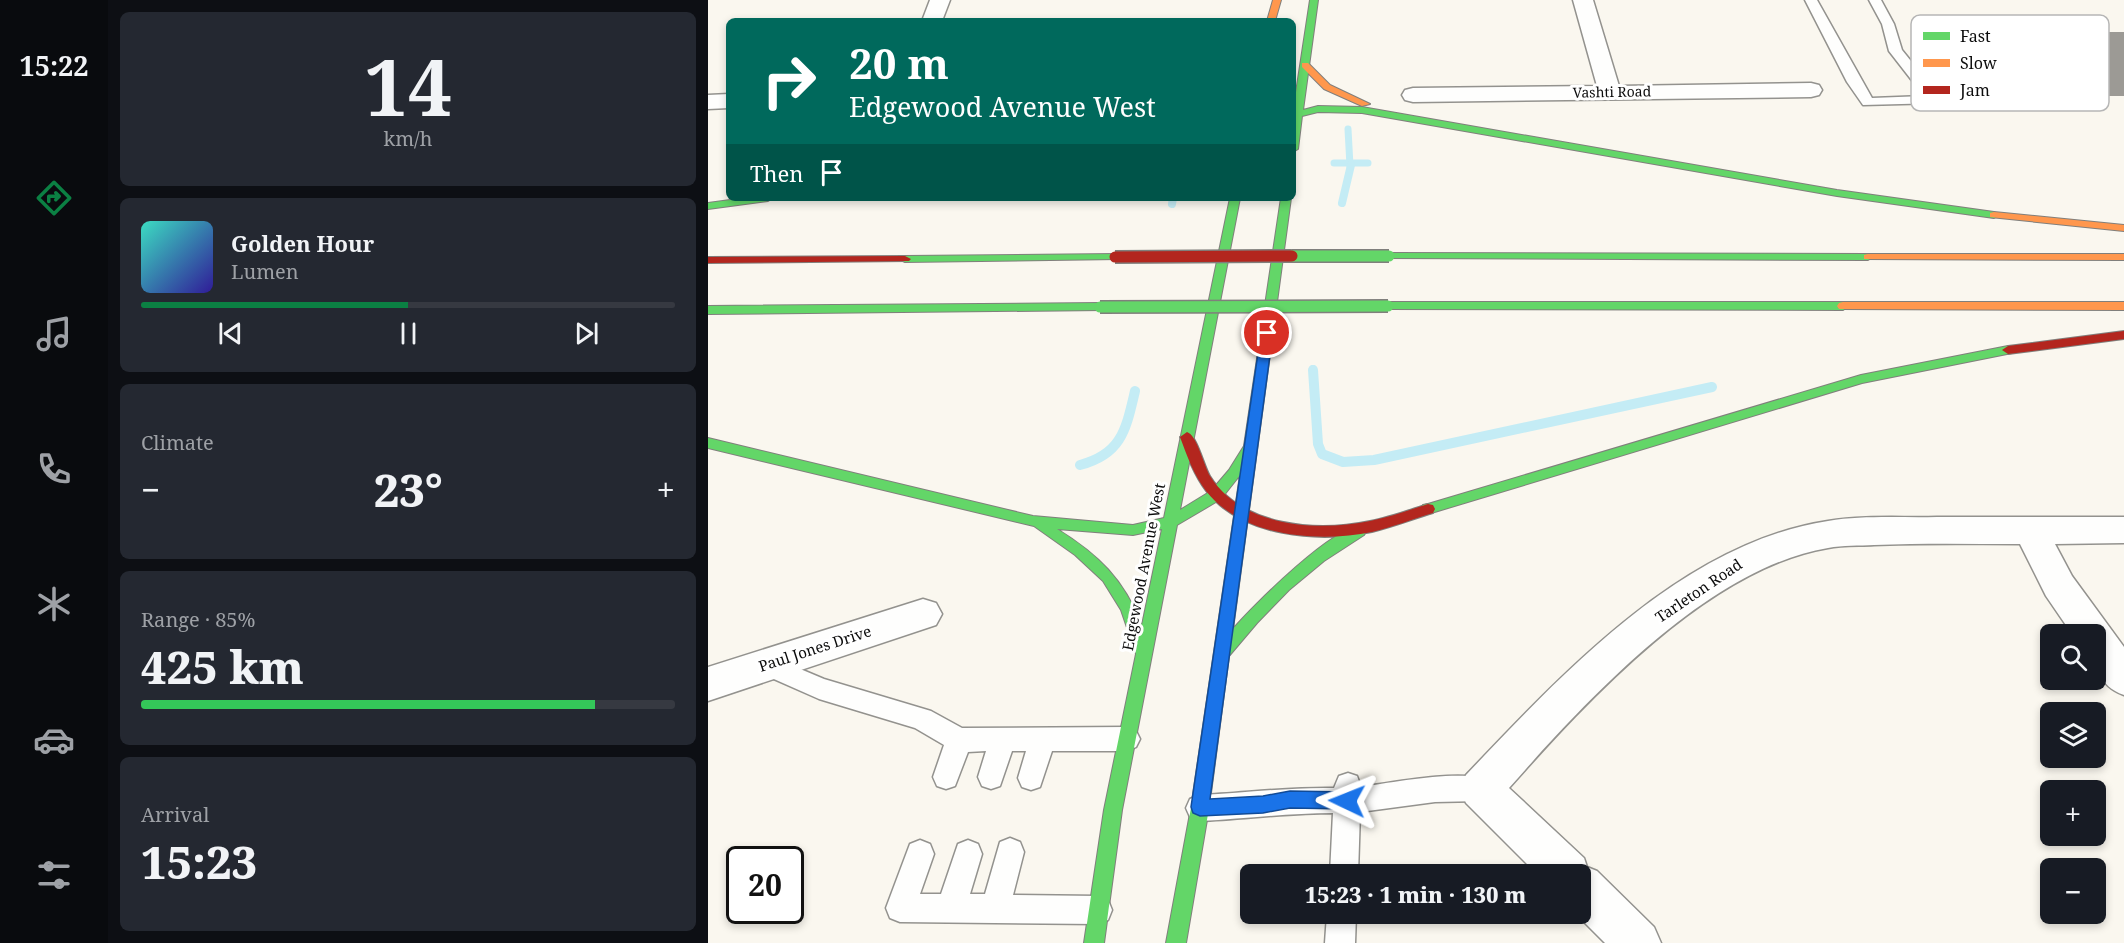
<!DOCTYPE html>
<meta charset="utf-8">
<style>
body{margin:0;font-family:"Noto Serif",serif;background:#242831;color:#f1f3f6;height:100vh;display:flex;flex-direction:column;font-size:22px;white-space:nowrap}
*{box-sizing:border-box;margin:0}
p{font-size:20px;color:#9ea1a6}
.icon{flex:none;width:33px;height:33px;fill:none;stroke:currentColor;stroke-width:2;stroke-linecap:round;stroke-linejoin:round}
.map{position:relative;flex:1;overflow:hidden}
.drawer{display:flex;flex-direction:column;gap:12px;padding:12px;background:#0d0f14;width:600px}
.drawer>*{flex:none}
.hud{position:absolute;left:18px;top:18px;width:570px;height:183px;border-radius:9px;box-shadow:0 3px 9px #0003;background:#00695c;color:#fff;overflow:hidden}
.tools{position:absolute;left:1332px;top:624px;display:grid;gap:12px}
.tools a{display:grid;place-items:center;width:66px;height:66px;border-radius:9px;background:#171b24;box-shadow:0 3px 9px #0003;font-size:30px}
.speed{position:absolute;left:18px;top:846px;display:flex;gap:12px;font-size:30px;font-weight:700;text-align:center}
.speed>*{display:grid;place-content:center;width:78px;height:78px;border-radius:50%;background:#171b24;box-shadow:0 3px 9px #0003;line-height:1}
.speed .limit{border:3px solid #111;border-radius:9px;background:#fff;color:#111}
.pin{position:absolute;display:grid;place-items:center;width:51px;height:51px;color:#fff;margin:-26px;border:3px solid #fff;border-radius:50%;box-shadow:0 2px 6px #0007}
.me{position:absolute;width:66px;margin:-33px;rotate:272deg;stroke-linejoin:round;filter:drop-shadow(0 0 4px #0008)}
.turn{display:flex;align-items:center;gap:21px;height:126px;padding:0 24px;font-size:27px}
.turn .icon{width:78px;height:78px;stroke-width:2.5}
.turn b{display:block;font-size:42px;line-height:51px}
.then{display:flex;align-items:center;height:57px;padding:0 24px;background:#0003;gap:12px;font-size:22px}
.big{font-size:45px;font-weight:800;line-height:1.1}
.drawer .tile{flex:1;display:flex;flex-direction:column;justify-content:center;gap:9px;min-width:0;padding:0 21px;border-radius:9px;background:#242831}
.drawer .dial{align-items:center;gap:0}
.dial b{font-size:78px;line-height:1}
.song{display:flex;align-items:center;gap:18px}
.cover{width:72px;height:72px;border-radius:9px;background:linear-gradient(135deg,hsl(170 70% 55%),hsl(250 70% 35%))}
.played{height:6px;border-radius:3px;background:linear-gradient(90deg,#0b8043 50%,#363941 50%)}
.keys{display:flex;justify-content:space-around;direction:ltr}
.heat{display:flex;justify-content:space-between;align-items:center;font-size:33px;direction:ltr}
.charge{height:9px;border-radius:4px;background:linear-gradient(90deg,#34c759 85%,#363941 0)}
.trip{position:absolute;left:532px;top:864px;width:351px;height:60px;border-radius:9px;background:#171b24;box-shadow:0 3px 9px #0003;font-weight:800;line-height:60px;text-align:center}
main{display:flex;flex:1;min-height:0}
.dock{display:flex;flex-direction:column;width:108px;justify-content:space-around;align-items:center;background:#090b0e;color:#9ea1a6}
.dock .icon{width:42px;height:42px}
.dock .on{color:#0b8043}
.dock b{font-size:27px;color:#f1f3f6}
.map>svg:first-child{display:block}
</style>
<main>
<nav class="dock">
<b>15:22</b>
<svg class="icon on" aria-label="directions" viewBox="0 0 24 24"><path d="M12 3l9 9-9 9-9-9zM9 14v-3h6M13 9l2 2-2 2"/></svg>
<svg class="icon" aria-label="music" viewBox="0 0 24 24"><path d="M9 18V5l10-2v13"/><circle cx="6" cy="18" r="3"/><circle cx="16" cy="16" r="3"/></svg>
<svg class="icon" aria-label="phone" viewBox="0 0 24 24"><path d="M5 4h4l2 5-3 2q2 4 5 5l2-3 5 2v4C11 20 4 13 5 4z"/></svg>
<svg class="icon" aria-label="climate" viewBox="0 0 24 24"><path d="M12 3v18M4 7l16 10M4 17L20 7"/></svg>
<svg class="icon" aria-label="car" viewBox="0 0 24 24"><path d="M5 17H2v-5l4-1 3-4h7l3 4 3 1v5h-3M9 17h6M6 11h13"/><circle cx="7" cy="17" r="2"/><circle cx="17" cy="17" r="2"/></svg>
<svg class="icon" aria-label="filters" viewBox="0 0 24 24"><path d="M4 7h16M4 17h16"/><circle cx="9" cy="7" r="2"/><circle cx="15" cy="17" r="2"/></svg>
</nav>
<section class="drawer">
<div class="tile dial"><b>14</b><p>km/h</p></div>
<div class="tile">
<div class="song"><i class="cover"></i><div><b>Golden Hour</b><p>Lumen</p></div></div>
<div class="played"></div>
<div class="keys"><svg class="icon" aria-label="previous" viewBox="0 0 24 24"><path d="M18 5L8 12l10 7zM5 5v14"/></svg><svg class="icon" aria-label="pause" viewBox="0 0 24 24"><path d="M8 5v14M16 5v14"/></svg><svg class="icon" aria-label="next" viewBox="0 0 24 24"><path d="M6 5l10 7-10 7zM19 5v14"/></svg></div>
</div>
<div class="tile"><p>Climate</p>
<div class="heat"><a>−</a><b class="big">23°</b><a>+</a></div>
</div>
<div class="tile"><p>Range · 85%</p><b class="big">425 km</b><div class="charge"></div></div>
<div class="tile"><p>Arrival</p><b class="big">15:23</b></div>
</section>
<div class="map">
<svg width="1416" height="943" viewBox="0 0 1416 943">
<rect width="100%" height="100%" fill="#faf7ef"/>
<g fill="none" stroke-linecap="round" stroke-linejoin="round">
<path stroke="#c4ecf5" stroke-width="7" d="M640,129L642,166
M626,163H660"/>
<path stroke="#c4ecf5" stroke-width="8" d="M634,203L643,165
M464,204L465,198
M605,369V372"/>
<path stroke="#c4ecf5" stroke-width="10" d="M605,370L610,444L614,454L635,462L666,460L1004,387
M372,465C414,454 418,429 427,391"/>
</g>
<path fill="#9c9a95" d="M1293,17H1329L1342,32H1416V96H1347L1337,83L1314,84L1318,90H1269L1264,84H1239L1230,71H1249L1221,33L1305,32Z"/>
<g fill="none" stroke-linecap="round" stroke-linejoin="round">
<g stroke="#93928e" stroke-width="3">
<path id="lane" d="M1097,0H1109L1164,98L1216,96L1181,51L1174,24L1161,0H1173L1186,24L1194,50L1232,97V103L1155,105L1139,82Z
M59,655L116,679L223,711L254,728L419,727L428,731L432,739L428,747L419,751H344L332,787L323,790L314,787L310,778L318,751H304L292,786L283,789L274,786L270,777L278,751L260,752L247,786L238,789L229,786L225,777L236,745L207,728L111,699L50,672L47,665L50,658Z
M640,773L649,776L653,787C686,782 753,769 782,780L786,789L782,798L773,801L727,802L652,812L650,874H622L625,813C580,813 537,819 492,821L482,817L478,808L482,799L492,795C537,793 581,787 626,788L631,776Z
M302,838L312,842L316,852L305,895L390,896L400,900L404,910L400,920L390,924L192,922L182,918L178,908L202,844L212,840L222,844L226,854L212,894H233L250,844L260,840L270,844L274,854L262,894H277L292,842Z
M619,914H648L647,943H617Z"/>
</g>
<g stroke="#93928e" stroke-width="3">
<path id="street" d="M222,0H242L234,21H214Z
M865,0H885L911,86L1103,83L1111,85L1114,90L1111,95L1103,97L705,102L697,100L694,95L697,90L705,88L889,86Z
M21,94V108L0,109V95Z
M1416,517V543L1347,544L1364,576L1416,647V695C1386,684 1388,662 1388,634H1364L1338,596L1312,544C1263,544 1214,543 1166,545C1151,546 1135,545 1120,548C1000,568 879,700 801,788L876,858L879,867L889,871L946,927L953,943H897L868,914H873V874H829L758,803L752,789L758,775C855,673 975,543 1120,521C1156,515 1194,518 1229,517C1292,517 1354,517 1416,517Z
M215,599L228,603L234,614L228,625L0,701V667Z"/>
</g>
<g stroke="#807f7c" stroke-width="2">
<path id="fast" d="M602,0H610L595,110L610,106L654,107L1129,190L1286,212L1291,215L1286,218L1129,196L654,113L610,112L594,116L590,149L585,152V112Z
M37,198H65L60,201L0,209V203Z
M522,198H532L472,510L503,491L521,470L536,446L573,198H583L525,629C542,609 631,519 656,527L658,531L656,535L616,561L581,590L549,623L521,656L501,808L478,943H458L483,808L532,475L513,499L469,525L414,810L396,943H376L396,810L428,654L413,610L395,581L367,555L326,526L0,448V438L325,516L425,525L456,518ZM349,529L425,535L454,529L434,625C415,579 391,555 349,529Z
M681,253L1160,254L1165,257L1160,260L677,258L676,256Z
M407,254L411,255V259L197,262L191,259L197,256Z
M680,302H1135L1141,306L1135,310L676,309L674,306L676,303Z
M392,303L398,307L396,310L0,314V306Z
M1300,346L1306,350L1304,353L1154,383L720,514L715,513L713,509L715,505L720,504L1153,375Z"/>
</g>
<g stroke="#807f7c" stroke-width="2">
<path id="slow" d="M565,0H573L567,21H559Z
M594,63H600L622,85L662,104L654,106L616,89L594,67Z
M1286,212L1416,225V231L1282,217V213Z
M1160,254H1416V260L1156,259V255Z
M1135,302H1416V310L1131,309L1129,306L1131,303Z"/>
</g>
<g stroke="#807f7c" stroke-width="2">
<path id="jam" d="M197,256L203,259L201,261L0,263V257Z
M1416,331V339L1300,354L1294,350L1300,346Z
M479,432C489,435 496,466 502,476C534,527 609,532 662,521C682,517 701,510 720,504L725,505L727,509L725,513C705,519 685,527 664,532C610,543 534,537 498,491C486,475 479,456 472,437Z"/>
</g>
<use href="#lane" fill="#fefefd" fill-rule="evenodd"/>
<use href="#street" fill="#fefefd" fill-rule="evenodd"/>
<use href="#fast" fill="#63d668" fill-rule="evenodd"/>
<use href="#slow" fill="#ff974d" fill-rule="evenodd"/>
<use href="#jam" fill="#b3261e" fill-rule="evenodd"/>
<g stroke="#807f7c" stroke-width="14" stroke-linecap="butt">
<path id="fast-bridge" d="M584,256H681
M392,307L680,306"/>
</g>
<g stroke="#807f7c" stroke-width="14" stroke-linecap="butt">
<path id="jam-bridge" d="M407,257L584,256"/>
</g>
<use href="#fast-bridge" stroke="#63d668" stroke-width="11"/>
<use href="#jam-bridge" stroke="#b3261e" stroke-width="11"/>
</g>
<path fill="#1a73e8" stroke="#114b97" stroke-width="1.5" d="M559,329L565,333L502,799L555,796L582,791L639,792L645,795L648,801L645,806L639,809L582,808L555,813L492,816L485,813L483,807L553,333Z"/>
<g text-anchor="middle" stroke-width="6" stroke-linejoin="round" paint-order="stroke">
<g font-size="14" fill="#0c0c0c" stroke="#fff">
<text transform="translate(904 92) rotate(-1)" y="5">Vashti Road</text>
</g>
<g font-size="15" fill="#0c0c0c" stroke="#fff">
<text transform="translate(436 567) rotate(-79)" y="5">Edgewood Avenue West</text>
<text transform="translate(991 591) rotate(-34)" y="5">Tarleton Road</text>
<text transform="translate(107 649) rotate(-18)" y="5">Paul Jones Drive</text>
</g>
</g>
<rect x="1203" y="15" width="198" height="96" rx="9" fill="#fff" stroke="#b6b6b6" stroke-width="1.5"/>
<rect x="1215" y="32" width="27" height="8" fill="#63d668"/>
<rect x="1215" y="59" width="27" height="8" fill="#ff974d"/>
<rect x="1215" y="86" width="27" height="8" fill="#b3261e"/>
<g font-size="16" fill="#0c0c0c">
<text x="1252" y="42">Fast</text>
<text x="1252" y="69">Slow</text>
<text x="1252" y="96">Jam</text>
</g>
</svg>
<div class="tools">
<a><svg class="icon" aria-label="search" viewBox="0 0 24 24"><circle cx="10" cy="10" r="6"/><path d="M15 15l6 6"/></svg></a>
<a><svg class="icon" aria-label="layers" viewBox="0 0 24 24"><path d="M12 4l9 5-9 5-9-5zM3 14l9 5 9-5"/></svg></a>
<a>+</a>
<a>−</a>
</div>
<div class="speed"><div class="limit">20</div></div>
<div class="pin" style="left:559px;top:333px;background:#d93025"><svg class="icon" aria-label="arrive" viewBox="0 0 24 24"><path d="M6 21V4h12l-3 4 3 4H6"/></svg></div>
<svg class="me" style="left:639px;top:801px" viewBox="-20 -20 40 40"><path d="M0-17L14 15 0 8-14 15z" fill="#1a73e8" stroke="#fff" stroke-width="4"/></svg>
<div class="trip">15:23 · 1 min · 130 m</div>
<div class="hud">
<div class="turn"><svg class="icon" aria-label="right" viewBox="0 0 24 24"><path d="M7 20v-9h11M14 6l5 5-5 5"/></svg><div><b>20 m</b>Edgewood Avenue West</div></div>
<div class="then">Then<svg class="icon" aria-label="arrive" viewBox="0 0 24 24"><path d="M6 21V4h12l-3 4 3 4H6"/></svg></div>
</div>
</div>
</main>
